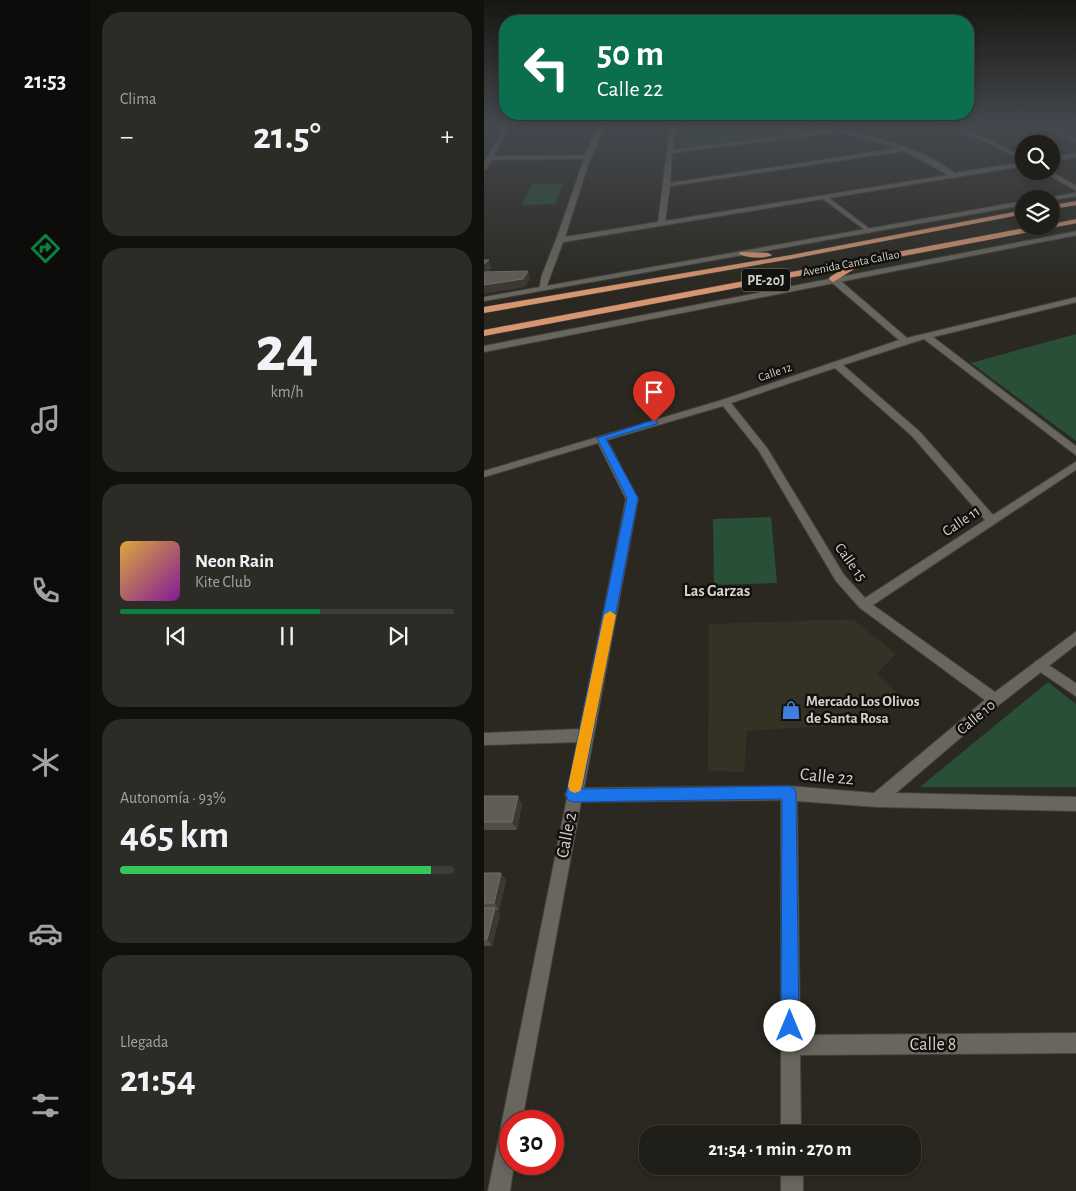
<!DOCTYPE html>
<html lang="es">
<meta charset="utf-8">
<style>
body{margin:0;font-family:"Alegreya Sans",sans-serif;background:#2d2b25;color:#f1f3f6;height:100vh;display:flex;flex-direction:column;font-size:19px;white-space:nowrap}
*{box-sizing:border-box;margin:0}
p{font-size:16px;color:#a2a2a2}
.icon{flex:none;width:28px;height:28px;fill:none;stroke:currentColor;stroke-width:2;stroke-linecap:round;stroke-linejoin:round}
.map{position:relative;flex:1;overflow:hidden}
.drawer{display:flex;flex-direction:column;gap:12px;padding:12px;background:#12100d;width:394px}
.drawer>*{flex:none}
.guide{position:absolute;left:15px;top:15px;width:475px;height:105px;border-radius:20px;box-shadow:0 2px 8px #0003,0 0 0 1px #3d3c37;background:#0b6e4f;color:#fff;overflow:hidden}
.buttons{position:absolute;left:531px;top:135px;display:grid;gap:10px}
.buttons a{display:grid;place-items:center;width:45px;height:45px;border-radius:50%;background:#201e18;box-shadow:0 2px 8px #0003,0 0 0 1px #3d3c37;font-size:25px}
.speed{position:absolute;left:15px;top:1110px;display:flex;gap:10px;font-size:25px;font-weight:700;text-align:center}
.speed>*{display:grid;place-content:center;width:65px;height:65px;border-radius:50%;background:#201e18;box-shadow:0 2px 8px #0003,0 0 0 1px #3d3c37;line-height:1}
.speed .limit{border:8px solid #d22;background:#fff;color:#111}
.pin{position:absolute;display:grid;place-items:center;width:42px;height:42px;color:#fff;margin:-51px -21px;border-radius:50% 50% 50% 0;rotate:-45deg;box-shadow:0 0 5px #0007}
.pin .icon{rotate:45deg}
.me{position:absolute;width:55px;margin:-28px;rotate:0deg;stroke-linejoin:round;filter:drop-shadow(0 0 4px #0008)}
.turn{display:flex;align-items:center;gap:18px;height:105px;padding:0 15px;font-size:22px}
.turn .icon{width:65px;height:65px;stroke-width:2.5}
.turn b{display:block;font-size:35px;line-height:42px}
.big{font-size:38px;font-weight:700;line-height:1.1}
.drawer .tile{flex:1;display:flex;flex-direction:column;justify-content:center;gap:8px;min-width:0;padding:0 18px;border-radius:20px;background:#2d2b25}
.drawer .dial{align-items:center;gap:0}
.dial b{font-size:65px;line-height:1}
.song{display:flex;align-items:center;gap:15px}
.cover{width:60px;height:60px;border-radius:8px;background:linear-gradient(135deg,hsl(40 70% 55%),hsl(290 70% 35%))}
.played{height:5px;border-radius:2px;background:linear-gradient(90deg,#0b8043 60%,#3d3c37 60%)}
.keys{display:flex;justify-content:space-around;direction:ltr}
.heat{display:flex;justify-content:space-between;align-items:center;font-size:28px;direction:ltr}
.charge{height:8px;border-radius:4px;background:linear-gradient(90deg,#34c759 93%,#3d3c37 0)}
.trip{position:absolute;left:155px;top:1125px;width:282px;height:50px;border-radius:20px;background:#201e18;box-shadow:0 2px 8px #0003,0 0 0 1px #3d3c37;font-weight:700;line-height:50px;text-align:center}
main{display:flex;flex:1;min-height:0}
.dock{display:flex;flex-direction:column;width:90px;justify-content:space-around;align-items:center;background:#0d0c0a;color:#a2a2a2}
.dock .icon{width:35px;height:35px}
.dock .active{color:#0b8043}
.dock b{font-size:22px;color:#f1f3f6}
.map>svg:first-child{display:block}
</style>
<main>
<nav class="dock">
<b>21:53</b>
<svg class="icon active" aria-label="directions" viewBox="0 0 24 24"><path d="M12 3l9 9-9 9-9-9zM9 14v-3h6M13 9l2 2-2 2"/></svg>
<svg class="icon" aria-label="music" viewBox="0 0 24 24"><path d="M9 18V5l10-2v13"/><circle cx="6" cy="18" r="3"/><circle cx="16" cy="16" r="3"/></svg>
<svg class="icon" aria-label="phone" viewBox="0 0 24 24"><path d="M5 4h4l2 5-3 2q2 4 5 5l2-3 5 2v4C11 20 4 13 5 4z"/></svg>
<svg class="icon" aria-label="climate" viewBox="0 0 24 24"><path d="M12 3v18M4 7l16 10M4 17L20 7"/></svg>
<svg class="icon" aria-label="car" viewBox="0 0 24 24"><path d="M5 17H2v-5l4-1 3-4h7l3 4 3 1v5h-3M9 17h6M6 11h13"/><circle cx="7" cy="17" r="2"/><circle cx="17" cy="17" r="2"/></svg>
<svg class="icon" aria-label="filters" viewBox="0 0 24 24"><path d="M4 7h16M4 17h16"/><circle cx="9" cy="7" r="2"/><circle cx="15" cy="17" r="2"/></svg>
</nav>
<section class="drawer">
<div class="tile"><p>Clima</p>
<div class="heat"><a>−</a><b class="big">21.5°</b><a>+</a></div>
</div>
<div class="tile dial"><b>24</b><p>km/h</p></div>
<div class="tile">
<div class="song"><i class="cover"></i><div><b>Neon Rain</b><p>Kite Club</p></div></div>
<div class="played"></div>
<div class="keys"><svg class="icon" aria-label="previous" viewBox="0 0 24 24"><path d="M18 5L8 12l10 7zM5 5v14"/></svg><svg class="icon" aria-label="pause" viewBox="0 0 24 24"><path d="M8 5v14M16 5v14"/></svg><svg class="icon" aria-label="next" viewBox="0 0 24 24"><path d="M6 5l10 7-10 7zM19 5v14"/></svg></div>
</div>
<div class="tile"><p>Autonomía · 93%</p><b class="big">465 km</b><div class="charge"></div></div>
<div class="tile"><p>Llegada</p><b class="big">21:54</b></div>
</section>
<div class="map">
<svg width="593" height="1191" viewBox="0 0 593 1191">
<rect width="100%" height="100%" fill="#2a2820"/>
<path fill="#353124" d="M369,619L412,654L393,674L414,694L363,725L263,731L260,772L224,771L225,624Z"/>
<path fill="#294f36" d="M200,124H318L337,129L338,131L196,149Z
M48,184H79L71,204L38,205Z
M593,334L592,441L487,363L592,334Z
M287,517L293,583L230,585L229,519Z
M564,682L592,704V787H436Z"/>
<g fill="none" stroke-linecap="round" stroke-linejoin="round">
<g stroke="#45433d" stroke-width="2">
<path id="pedestrian" d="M557,660L593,684V697L552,669L550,665L552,661Z"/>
</g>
<g stroke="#45433d" stroke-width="2">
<path id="minor" d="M115,124H121L104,165L81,237L174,222C179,189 181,156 188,124H194L188,150L347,130L328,124H337C383,136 431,144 471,173L540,162V166L345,198L387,230V232L385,233L339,199L79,242L62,288L55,290L58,275L73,237L100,159L5,160L2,158L5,156L101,155ZM355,132L415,148L186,183L188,153ZM421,151L464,175L181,221L186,186Z
M452,124H460L506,140L540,157V161L502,142Z
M551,124L564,127L593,124V126L570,129L593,139V143Z
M593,153V157L568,161V157Z
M558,171H566L593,186V191Z
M346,277H352L423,338L593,297V302L449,337L593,447V456L440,339L359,365L436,432L509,515L593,461V469L389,605L511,692L593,631V644L516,704L412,793L593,797V811L393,807L313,801L316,1035L593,1033V1053L316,1055L317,1134H297V800L97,802L38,1121H26V1164H30L26,1191H4L83,798L81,795L84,790L94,742L0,745V733L96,729L142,499L114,443L0,477V471L238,400L415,340L346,281ZM351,368L428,436L501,520L381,598L360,575L283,448L247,403ZM239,406L275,451L352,581L376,608L501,700L390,793L305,786L100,788L154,499L123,440Z
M297,1166H319V1191H297Z"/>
</g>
<g stroke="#45433d" stroke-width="2">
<path id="secondary" d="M0,124H6L0,130Z
M22,124H28L3,168L0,170V163Z
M593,192V196L568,200L561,199Z
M540,201V205L0,301V297Z
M593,231V235L0,352V346Z"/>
</g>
<g stroke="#45433d" stroke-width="1">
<path id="trunk" d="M593,201V205L568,209V205Z
M540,210V214L307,259L0,313V307L307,255Z
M593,219V223L372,265V268L349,282L345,279L346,277L362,267L0,336V330L551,226H568V224Z
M256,252L284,253L288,255C281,259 262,258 255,254Z"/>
</g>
<use href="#pedestrian" fill="#68665d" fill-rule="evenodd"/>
<use href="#minor" fill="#68665d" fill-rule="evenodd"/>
<use href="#secondary" fill="#68665d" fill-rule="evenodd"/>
<use href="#trunk" fill="#d79570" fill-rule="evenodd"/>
</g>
<path fill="#514e47" d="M0,796L38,804L33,830H0Z
M0,873L22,880L15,910H13L16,914L8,946H0Z"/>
<path fill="#3b3931" d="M5,260L7,268L1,274L0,264Z
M44,271L46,279L41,287L0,294V285Z
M34,796L38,804L33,830L28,822Z
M17,873L22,880L15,910L10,903Z
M11,908L16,914L8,946L3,939Z"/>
<path fill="#5f5c55" stroke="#716f68" d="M0,260H5L0,264Z
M44,271L39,279L0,285V272Z
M0,796H34L28,822H0Z
M0,873H17L10,903H0Z
M0,908H11L3,939H0Z"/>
<linearGradient id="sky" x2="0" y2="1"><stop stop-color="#171612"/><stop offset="0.43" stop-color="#44484e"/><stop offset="1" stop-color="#44484e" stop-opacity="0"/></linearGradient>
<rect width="593" height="291" fill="url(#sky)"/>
<path fill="#1a73e8" stroke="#114b97" d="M170,420L173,421V424L122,439L154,498L98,789L305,786L310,788L312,792L315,1026L312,1032L306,1034L300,1032L297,1026L298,799L89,802L84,800L82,795L143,498L113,438Z"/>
<path fill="#f59e0b" d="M126,611L132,615L98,786L96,791L91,793L86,791L84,786L120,615Z"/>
<defs>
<g id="shop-bare" transform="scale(1.5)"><path d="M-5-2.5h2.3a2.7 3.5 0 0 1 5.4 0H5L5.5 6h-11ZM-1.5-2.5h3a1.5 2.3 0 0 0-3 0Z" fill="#3f7fe0" stroke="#12110d" stroke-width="2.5" paint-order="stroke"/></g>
</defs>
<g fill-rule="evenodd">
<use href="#shop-bare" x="307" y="710"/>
</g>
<g text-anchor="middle" stroke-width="5" stroke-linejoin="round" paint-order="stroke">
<g font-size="12" fill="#d4d2cd" stroke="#12110d">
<text transform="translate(367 263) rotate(-11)" y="4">Avenida Canta Callao</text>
<text transform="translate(291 372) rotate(-19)" y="4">Calle 12</text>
</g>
<rect fill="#12110d" stroke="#9a9893" stroke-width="1" x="258" y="268.5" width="48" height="23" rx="4"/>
<g font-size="14" font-weight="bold" fill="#d4d2cd">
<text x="282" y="285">PE-20J</text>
</g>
<g font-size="15" fill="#d4d2cd" stroke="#12110d">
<text transform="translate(477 521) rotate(-34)" y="5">Calle 11</text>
<text transform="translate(367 562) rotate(54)" y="5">Calle 15</text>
<text transform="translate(492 717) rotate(-40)" y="5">Calle 10</text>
</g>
<g font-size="15" font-weight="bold" fill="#d4d2cd" stroke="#12110d" text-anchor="start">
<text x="322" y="706">Mercado Los Olivos<tspan x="322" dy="17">de Santa Rosa</tspan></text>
</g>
<g font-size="16" font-weight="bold" fill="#d4d2cd" stroke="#12110d">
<text x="233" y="596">Las Garzas</text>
</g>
<g font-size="18" fill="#d4d2cd" stroke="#12110d">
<text transform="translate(343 776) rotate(5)" y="6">Calle 22</text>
<text transform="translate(82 835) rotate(-79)" y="6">Calle 2</text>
<text x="449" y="1050">Calle 8</text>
</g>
</g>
</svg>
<div class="buttons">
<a><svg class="icon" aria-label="search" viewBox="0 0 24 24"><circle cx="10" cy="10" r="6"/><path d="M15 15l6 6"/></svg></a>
<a><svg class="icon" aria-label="layers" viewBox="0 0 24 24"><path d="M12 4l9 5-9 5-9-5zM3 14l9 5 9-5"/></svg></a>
</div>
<div class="speed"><div class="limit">30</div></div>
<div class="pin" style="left:170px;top:422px;background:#d93025"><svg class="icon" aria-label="arrive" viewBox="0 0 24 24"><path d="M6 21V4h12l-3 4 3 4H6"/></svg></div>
<svg class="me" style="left:306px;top:1026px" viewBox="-20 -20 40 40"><circle r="19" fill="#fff"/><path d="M0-13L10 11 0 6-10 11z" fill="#1a73e8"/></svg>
<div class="trip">21:54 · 1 min · 270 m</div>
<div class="guide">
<div class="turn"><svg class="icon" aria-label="left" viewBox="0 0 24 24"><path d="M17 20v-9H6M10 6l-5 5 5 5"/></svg><div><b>50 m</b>Calle 22</div></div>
</div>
</div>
</main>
